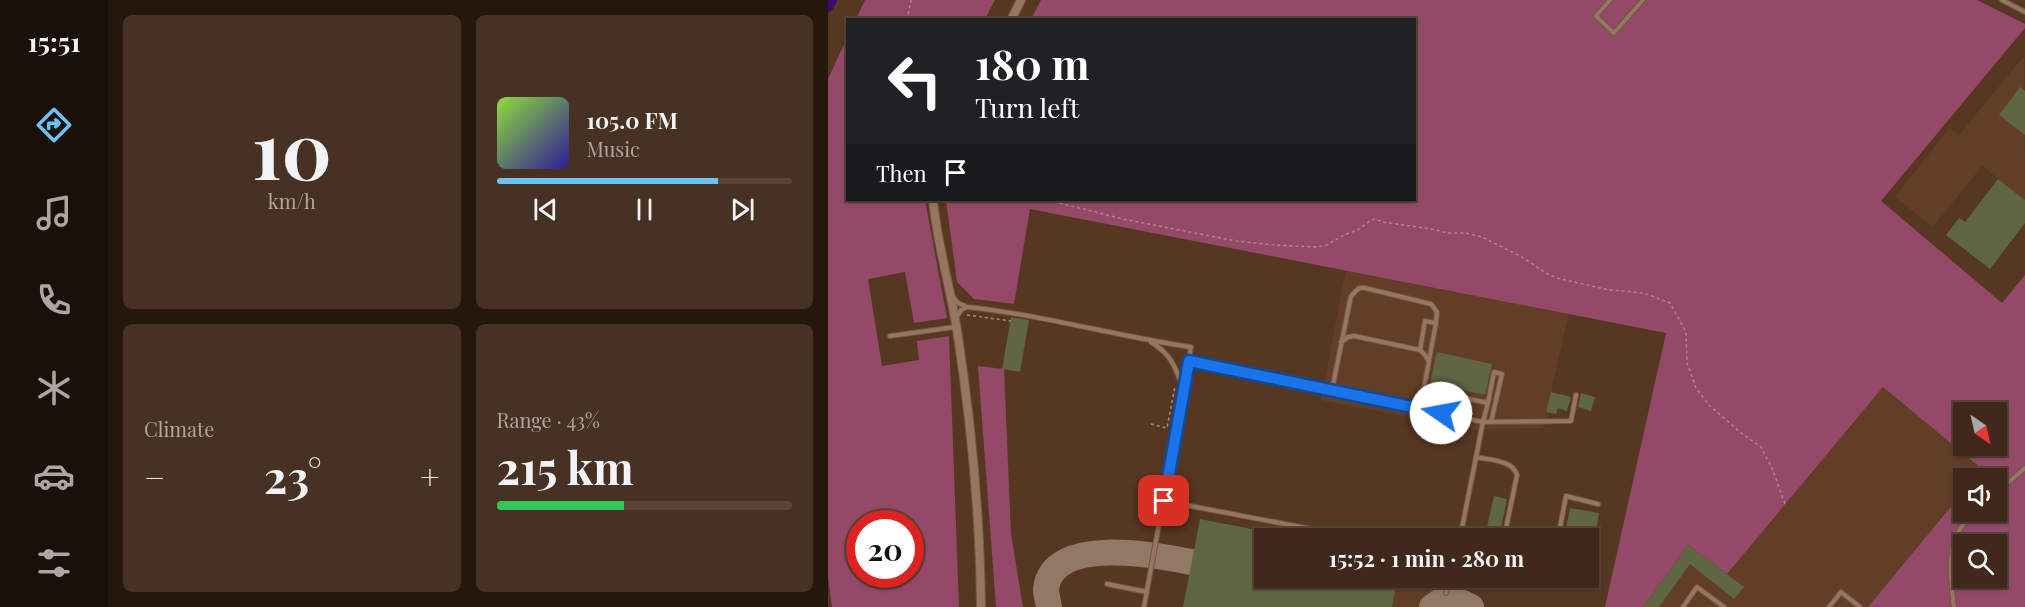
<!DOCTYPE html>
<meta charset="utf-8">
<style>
body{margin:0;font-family:"Playfair Display",serif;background:#473123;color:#f1f3f6;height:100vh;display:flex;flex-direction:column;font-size:22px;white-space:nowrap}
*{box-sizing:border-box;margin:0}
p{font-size:20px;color:#aea6a2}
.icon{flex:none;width:33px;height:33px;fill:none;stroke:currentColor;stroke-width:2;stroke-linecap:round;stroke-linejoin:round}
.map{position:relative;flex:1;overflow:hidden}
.side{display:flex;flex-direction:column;gap:15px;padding:15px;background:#23170e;width:720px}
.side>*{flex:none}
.guide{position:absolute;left:18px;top:18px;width:570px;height:183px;border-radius:0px;box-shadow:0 2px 4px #0004,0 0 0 2px #594539;background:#202124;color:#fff;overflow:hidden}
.needle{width:39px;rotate:146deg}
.controls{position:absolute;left:1125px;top:402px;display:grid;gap:12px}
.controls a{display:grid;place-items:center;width:54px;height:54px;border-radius:0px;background:#40291a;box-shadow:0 2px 4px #0004,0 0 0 2px #594539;font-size:30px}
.speed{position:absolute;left:18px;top:510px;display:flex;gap:12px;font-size:30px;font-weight:700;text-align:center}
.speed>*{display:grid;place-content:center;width:78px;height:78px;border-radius:50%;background:#40291a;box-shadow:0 2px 4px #0004,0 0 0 2px #594539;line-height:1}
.speed .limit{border:9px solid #d22;background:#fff;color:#111}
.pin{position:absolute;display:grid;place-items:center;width:51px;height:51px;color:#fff;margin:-26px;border-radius:12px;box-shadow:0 3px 9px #0006}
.me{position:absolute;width:66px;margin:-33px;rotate:282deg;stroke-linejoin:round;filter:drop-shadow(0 0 4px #0008)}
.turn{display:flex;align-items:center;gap:21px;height:126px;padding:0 30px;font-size:27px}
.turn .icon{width:78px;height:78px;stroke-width:2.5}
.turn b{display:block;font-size:42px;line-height:51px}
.then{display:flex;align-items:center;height:57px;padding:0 30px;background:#0003;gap:12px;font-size:22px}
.big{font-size:45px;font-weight:700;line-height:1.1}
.side .card{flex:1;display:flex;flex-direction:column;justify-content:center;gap:9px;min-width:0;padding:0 21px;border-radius:9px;background:#473123}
.side .dial{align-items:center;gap:0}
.dial b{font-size:78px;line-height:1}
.song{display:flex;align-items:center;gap:18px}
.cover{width:72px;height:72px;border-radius:9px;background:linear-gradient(135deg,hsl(90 70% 55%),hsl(250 70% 35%))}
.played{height:6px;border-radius:3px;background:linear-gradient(90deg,#6cc2f3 75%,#594539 75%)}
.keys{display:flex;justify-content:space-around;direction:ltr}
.heat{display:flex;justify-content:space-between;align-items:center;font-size:33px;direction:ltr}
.charge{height:9px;border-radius:4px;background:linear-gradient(90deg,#34c759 43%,#594539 0)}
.side .tiles{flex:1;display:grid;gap:15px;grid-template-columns:repeat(2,1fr)}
.trip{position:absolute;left:426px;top:528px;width:345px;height:60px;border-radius:0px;background:#40291a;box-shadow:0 2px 4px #0004,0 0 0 2px #594539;font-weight:700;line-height:60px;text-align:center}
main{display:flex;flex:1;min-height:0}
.dock{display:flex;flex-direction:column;width:108px;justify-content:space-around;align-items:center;background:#1a100a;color:#aea6a2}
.dock .icon{width:42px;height:42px}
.dock .current{color:#6cc2f3}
.dock b{font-size:27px;color:#f1f3f6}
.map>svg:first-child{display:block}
</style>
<main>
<nav class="dock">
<b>15:51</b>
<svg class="icon current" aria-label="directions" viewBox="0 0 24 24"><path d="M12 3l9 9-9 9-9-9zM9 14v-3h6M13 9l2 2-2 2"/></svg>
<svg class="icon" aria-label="music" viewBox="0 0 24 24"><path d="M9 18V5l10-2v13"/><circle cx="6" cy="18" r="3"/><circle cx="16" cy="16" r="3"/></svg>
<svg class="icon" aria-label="phone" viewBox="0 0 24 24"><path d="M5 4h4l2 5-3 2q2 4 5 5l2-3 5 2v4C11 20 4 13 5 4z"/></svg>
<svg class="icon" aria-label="climate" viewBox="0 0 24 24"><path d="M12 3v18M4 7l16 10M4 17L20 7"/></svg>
<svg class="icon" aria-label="car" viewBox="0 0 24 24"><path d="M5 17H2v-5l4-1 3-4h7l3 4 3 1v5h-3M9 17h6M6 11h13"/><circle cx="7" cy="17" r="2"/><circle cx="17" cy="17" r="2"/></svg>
<svg class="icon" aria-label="filters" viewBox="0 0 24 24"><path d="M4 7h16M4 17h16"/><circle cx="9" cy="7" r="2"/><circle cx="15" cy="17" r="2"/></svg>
</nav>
<section class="side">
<div class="tiles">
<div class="card dial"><b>10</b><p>km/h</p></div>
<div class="card">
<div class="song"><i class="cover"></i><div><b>105.0 FM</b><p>Music</p></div></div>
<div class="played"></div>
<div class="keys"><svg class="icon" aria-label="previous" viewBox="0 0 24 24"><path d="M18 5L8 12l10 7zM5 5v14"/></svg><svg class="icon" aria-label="pause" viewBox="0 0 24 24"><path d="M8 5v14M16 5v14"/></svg><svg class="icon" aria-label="next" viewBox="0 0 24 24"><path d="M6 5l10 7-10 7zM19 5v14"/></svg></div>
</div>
<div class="card"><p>Climate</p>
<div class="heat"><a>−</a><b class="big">23°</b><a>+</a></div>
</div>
<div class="card"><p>Range · 43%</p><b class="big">215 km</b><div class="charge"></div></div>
</div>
</section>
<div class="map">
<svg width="1197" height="607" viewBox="0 0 1197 607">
<rect width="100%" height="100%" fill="#553722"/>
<path fill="#623e26" d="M1196,56L1197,200L1154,166L1105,227L1067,197L1121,128L1131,135Z
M518,269L741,312L715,428L648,430L493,400Z
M1055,387L1154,469L1146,478H1136L1135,492L1040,607H815L860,545L899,573Z
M568,579L624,590L620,607H563Z"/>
<path fill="#954969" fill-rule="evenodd" d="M37,0H167L157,19H28Z
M213,0H1149L1197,24V28L1053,201L1174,303L1197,275V607H1040L1135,492L1136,512H1168V478H1146L1154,469L1055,387L899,574L860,545L815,607H777L838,333L202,209L186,304L146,299L129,282L118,200H586V20L203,19ZM1136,412H1168V446H1136ZM1136,544H1168V578H1136Z
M19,38L20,200H97L119,318L86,323L77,272L40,279L54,366L91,360L89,341L121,336L131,607H4L0,575V79ZM32,524H82V574H32Z
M150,366L176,369L183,534L195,607H168Z"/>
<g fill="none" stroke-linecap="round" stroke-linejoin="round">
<path stroke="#360c6c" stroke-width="10" d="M0,7L4,0"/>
<path stroke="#927866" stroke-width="26" d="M221,607C220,601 218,594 218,589C224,535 328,555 363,562
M604,607L620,596L643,607"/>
</g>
<path fill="#606542" d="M1192,87L1197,91V135L1171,115Z
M1170,179L1197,200V223L1162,269L1118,235L1131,218L1137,222Z
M183,317L201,320L192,372L174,369Z
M609,352L664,364L657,395L602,383Z
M723,392L743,397L739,411L730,408L728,414L718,412Z
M753,393L767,397L763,411L750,407Z
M666,496L679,499L672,533L658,531Z
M742,508L771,513L767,538H736Z
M372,519L454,535L453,538H436V578H569L564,607H355Z
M860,545L916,587L906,599L862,564L831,607H815Z"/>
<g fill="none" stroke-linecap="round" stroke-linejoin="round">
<g stroke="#6f5644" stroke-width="6">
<path id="service" d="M782,0L768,16L786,33L815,0
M1174,0L1197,12
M125,297L130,303L139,307L133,310L128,318
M139,307C215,315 288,336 363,347L316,607
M62,336L127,327
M323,342C344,355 347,367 355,388
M513,342L520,337L526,336L592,350L597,355L600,360
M361,361L655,422L632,538
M595,389L660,403L666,372L674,374L663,422
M504,390L523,296L531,288H537L603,304L609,312L608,323
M660,403L655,422L743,421L748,395
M592,409L608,323L597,321L592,350
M634,417L638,399
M648,457C661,460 685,460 689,475L676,538L667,536L666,538
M1168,493L1197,468
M336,501L531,538
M730,538L738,496L770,504
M732,578L757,582L758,578
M279,584L319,592
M618,593L623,578
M855,607L869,587L896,607
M1001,607L1013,592L1032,607
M1126,607C1122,571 1116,538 1147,512"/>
</g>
<g stroke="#6f5644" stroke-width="10">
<path id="minor" d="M183,20L193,0
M105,200C109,243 122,286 129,330C143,421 152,514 153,607"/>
</g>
<path stroke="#a68d7c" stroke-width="1.5" stroke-dasharray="3 3" stroke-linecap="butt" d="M79,20L83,0
M220,200L295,219L408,241L447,245L488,247L499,245L518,234L530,230L543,220L548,219L554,222L604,229L619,233H638L654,237L694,257L718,273L729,278L781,290L816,293L842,303L858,332L859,363L868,388L881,405L912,432L933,447L944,468L957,504
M139,315L183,321
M323,424L339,428L347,386"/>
<use href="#service" stroke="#97755f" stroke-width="4"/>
<use href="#minor" stroke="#97755f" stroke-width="8"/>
</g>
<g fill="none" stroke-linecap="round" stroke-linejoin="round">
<g stroke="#114b97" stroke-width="15">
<path id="route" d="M336,501L361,361L613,413"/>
</g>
<use href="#route" stroke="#1a73e8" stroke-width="10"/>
</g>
</svg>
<div class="controls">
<a><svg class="needle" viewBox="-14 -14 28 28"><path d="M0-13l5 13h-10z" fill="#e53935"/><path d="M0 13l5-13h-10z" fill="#aea6a2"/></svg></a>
<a><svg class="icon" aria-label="sound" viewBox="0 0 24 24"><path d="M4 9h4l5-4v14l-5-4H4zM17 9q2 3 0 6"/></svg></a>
<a><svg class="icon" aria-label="search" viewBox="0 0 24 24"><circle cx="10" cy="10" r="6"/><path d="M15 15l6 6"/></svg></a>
</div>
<div class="speed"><div class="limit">20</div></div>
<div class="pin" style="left:336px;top:501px;background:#d93025"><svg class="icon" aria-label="arrive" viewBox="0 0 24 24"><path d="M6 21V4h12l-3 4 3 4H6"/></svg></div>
<svg class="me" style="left:613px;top:413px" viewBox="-20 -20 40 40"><circle r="19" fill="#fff"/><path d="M0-13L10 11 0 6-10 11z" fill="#1a73e8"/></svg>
<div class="trip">15:52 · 1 min · 280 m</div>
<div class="guide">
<div class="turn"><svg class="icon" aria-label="left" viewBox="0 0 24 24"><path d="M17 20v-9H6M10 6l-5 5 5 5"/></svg><div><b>180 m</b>Turn left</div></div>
<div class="then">Then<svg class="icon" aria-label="arrive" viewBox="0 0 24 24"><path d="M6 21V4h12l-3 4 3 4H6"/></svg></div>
</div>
</div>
</main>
